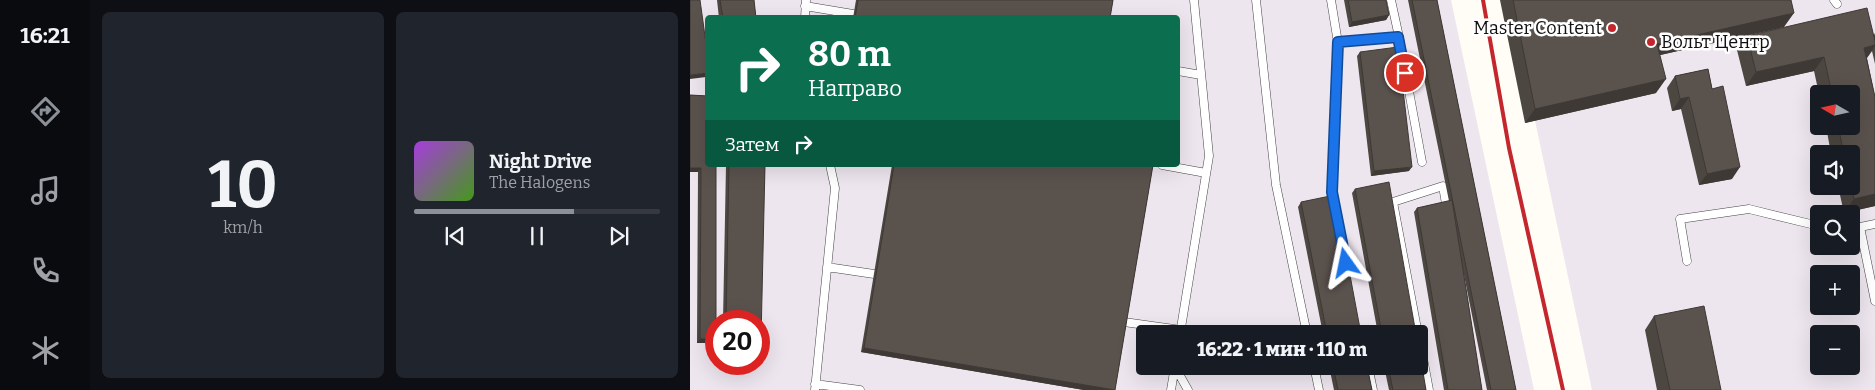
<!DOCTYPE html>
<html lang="ru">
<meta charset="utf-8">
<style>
body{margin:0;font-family:Bitter,serif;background:#20242c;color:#f1f3f6;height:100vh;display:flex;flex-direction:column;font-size:19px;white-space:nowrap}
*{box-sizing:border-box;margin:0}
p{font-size:16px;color:#9ea1a6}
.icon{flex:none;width:28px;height:28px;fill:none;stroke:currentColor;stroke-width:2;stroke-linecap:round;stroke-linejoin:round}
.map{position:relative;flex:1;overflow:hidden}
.sheet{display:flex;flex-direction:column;gap:12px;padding:12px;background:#0d0f14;width:600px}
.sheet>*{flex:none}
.banner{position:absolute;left:15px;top:15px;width:475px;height:152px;border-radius:5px;box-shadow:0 5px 20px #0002;background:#0b6e4f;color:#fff;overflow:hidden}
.needle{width:32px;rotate:279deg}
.tools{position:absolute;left:1120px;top:85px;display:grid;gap:10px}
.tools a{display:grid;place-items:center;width:50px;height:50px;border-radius:5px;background:#171b24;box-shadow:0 5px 20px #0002;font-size:25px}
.speed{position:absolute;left:15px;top:310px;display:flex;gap:10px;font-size:25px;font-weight:700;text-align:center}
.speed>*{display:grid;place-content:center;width:65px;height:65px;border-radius:50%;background:#171b24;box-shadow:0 5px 20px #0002;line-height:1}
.speed .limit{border:8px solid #d22;background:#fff;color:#111}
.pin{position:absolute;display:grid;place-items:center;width:42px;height:42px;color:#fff;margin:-21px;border:2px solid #fff;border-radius:50%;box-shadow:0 1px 5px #0007}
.me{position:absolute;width:55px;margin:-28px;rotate:348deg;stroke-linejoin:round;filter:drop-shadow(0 0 4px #0008)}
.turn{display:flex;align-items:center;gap:18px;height:105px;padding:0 20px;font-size:22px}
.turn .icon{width:65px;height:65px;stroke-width:2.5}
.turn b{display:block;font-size:35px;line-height:42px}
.then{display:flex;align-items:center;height:48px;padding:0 20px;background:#0003;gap:10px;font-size:19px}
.sheet .card{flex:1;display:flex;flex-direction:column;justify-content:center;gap:8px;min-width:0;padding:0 18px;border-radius:8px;background:#20242c}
.sheet .dial{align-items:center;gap:0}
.dial b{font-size:65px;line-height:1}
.song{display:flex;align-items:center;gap:15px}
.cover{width:60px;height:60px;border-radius:8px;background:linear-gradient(135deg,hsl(280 70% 55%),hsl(100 70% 35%))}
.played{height:5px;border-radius:2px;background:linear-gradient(90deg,#8c9099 65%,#363941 65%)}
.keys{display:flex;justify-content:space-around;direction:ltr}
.sheet .tiles{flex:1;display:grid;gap:12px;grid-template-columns:repeat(2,1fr)}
.trip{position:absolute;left:446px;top:325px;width:292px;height:50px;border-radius:5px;background:#171b24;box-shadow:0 5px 20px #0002;font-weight:800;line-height:50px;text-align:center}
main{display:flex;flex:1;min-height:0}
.tab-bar{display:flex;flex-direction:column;width:90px;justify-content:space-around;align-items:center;background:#090b0e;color:#9ea1a6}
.tab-bar .icon{width:35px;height:35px}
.tab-bar .on{color:#8c9099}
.tab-bar b{font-size:22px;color:#f1f3f6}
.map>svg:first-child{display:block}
</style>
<main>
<nav class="tab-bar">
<b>16:21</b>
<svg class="icon on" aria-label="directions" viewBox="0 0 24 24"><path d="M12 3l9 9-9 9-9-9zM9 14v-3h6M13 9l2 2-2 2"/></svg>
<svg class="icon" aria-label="music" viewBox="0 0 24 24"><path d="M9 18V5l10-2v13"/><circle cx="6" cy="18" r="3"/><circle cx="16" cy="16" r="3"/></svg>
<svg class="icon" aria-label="phone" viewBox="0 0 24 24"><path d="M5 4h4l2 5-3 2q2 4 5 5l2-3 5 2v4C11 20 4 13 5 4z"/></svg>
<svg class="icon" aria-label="climate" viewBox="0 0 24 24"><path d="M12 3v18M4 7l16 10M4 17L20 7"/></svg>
</nav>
<section class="sheet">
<div class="tiles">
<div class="card dial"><b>10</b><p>km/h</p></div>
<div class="card">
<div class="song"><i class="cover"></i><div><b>Night Drive</b><p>The Halogens</p></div></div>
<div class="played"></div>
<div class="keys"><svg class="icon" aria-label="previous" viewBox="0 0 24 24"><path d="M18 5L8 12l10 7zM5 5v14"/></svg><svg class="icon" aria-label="pause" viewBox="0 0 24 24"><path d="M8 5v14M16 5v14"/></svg><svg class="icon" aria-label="next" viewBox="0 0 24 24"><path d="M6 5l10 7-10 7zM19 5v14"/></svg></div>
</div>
</div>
</section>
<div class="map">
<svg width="1185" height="390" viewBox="0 0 1185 390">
<rect width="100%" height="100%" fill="#fffdf5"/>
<path fill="#eee6ef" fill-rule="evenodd" d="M0,0H761L844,390H0ZM18,18H488V165H18ZM26,321H69V364H26ZM455,334H730V366H455Z
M898,0H1185V390H902L828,40ZM1129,94H1161V126H1129ZM1129,154H1161V186H1129ZM1129,214H1161V246H1129ZM1129,274H1161V306H1129ZM1129,334H1161V366H1129Z"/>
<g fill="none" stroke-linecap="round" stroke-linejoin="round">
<g stroke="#444" stroke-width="9">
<path id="service" d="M566,0L586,185L617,334
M641,0L648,43L642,192L644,205
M701,0L709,37
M1144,0L1147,4
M115,6L163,14
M115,18L116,0
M648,43L709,37L732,162
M488,71L511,75
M472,165L516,173
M1170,227L1185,301
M1161,229L1185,224
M997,261L990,219L1059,209L1129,226
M137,267L184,274
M434,322L491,330
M490,334L519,156L504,0
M728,334L703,202L753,186L757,210
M730,342L739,390
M624,366L629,390
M678,366L683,390
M485,367L498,390
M125,384L170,390
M125,390L145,188L140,165
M481,390L485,366"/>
</g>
<use href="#service" stroke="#fff" stroke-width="8"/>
<path stroke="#c4262e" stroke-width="4" d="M793,0L819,148L873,390"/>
</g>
<path fill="#4d4742" d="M27,0H64L66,18H29Z
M166,0H423L420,18H163Z
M654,0H696L699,15L696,20L659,27Z
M718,0H747L826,390H797L773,270L792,390H754L724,212L727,208L759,201Z
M810,0H1101L1094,27L970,55L966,93L835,123Z
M1185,33V64L1182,51L1177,58L1185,97V206L1154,213L1148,186H1161V154H1141L1136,126H1161V94H1129L1124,71L1056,86L1047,50L1057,36L1184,35Z
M670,52L719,171L681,176L667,56Z
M1018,69L1042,179L1009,185L991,109L982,111L977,88L985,76Z
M0,95L18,96L26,339L23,343H7L8,172H0Z
M36,165H75L69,321H33Z
M202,165H463L425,390H394L171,352Z
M665,189L726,334H688L662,193Z
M611,202L671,334H633L608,207Z
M964,316L1031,390H967L955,330Z
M639,366H677L682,390H644Z
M694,366H730L736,390H699Z"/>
<path fill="#3f3936" d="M1104,13L1094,27L957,58L967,44Z
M699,15L696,20L659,27L662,22Z
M1185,45V46L1176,59L1174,48Z
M1134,57L1124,71L1056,86L1066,72Z
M18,73V75L16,77L0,79V75Z
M976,79L966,93L835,123L845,109Z
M999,97L991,109L982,111L990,99Z
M722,167L719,171L681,176L684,171Z
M1050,167L1042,179L1009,185L1017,174Z
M0,168H11L8,172H0Z
M1185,194V206L1154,213L1164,199Z
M10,339H26L23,343H7Z
M174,348L423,390H394L171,352Z"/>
<path fill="#5a524d" stroke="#3f3936" d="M0,0H10L18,58V73L0,75Z
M30,0H64L66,18H33Z
M168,0H423L420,18H165Z
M658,0H696L699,15L662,22Z
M722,0H747L826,390H801Z
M823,0H1101L1104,13L967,44L976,79L845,109Z
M1177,8L1185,41V45L1174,48L1185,97V194L1164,199L1161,186V154H1154L1148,126H1161V94H1142L1134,57L1066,72L1057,36Z
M708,47L722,167L684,171L670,52Z
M1018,69L1022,89L1033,86L1050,167L1017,174L999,97L990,99L985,76Z
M0,95L18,96V165H26V339H10L11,168H0Z
M39,165H75L71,339H69V321H36Z
M204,165H463L425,390L174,348Z
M699,182L726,334H692L665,189Z
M645,195L671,334H637L611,202Z
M762,200L792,390H758L727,208Z
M1014,306L1031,390H980L964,316Z
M730,355L736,390H703L698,366H730Z
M643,366H677L682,390H648Z"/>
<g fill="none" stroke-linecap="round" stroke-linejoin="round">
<g stroke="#114b97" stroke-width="12">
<path id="route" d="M656,263L642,192L648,42L708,37L715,73"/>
</g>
<use href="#route" stroke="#1a73e8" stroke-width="9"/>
</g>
<g fill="#c4262e" stroke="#fff" stroke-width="2">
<circle cx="922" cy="28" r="5"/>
<circle cx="961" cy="42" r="5"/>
</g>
<g text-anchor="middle" stroke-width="5" stroke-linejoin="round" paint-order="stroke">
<g font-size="18" fill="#111" stroke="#fff" text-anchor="end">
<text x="912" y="34">Master Content</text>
<text x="971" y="48" text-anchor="start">Вольт Центр</text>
</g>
</g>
</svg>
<div class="tools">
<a><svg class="needle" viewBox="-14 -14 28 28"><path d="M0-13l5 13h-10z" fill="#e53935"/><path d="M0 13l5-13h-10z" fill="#9ea1a6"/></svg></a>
<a><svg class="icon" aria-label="sound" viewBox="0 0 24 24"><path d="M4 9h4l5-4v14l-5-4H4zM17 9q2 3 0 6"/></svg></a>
<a><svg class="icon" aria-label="search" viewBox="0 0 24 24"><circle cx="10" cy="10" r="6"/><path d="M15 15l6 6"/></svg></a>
<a>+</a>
<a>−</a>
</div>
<div class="speed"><div class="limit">20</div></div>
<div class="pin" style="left:715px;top:73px;background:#d93025"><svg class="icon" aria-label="arrive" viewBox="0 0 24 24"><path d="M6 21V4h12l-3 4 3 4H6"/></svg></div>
<svg class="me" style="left:656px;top:263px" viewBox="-20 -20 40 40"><path d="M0-17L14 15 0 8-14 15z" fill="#1a73e8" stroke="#fff" stroke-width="4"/></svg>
<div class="trip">16:22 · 1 мин · 110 m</div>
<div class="banner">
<div class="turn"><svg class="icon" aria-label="right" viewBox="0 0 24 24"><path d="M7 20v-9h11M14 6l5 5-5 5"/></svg><div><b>80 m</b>Направо</div></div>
<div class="then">Затем<svg class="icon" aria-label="right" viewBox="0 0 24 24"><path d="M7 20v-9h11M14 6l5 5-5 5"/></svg></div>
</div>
</div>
</main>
